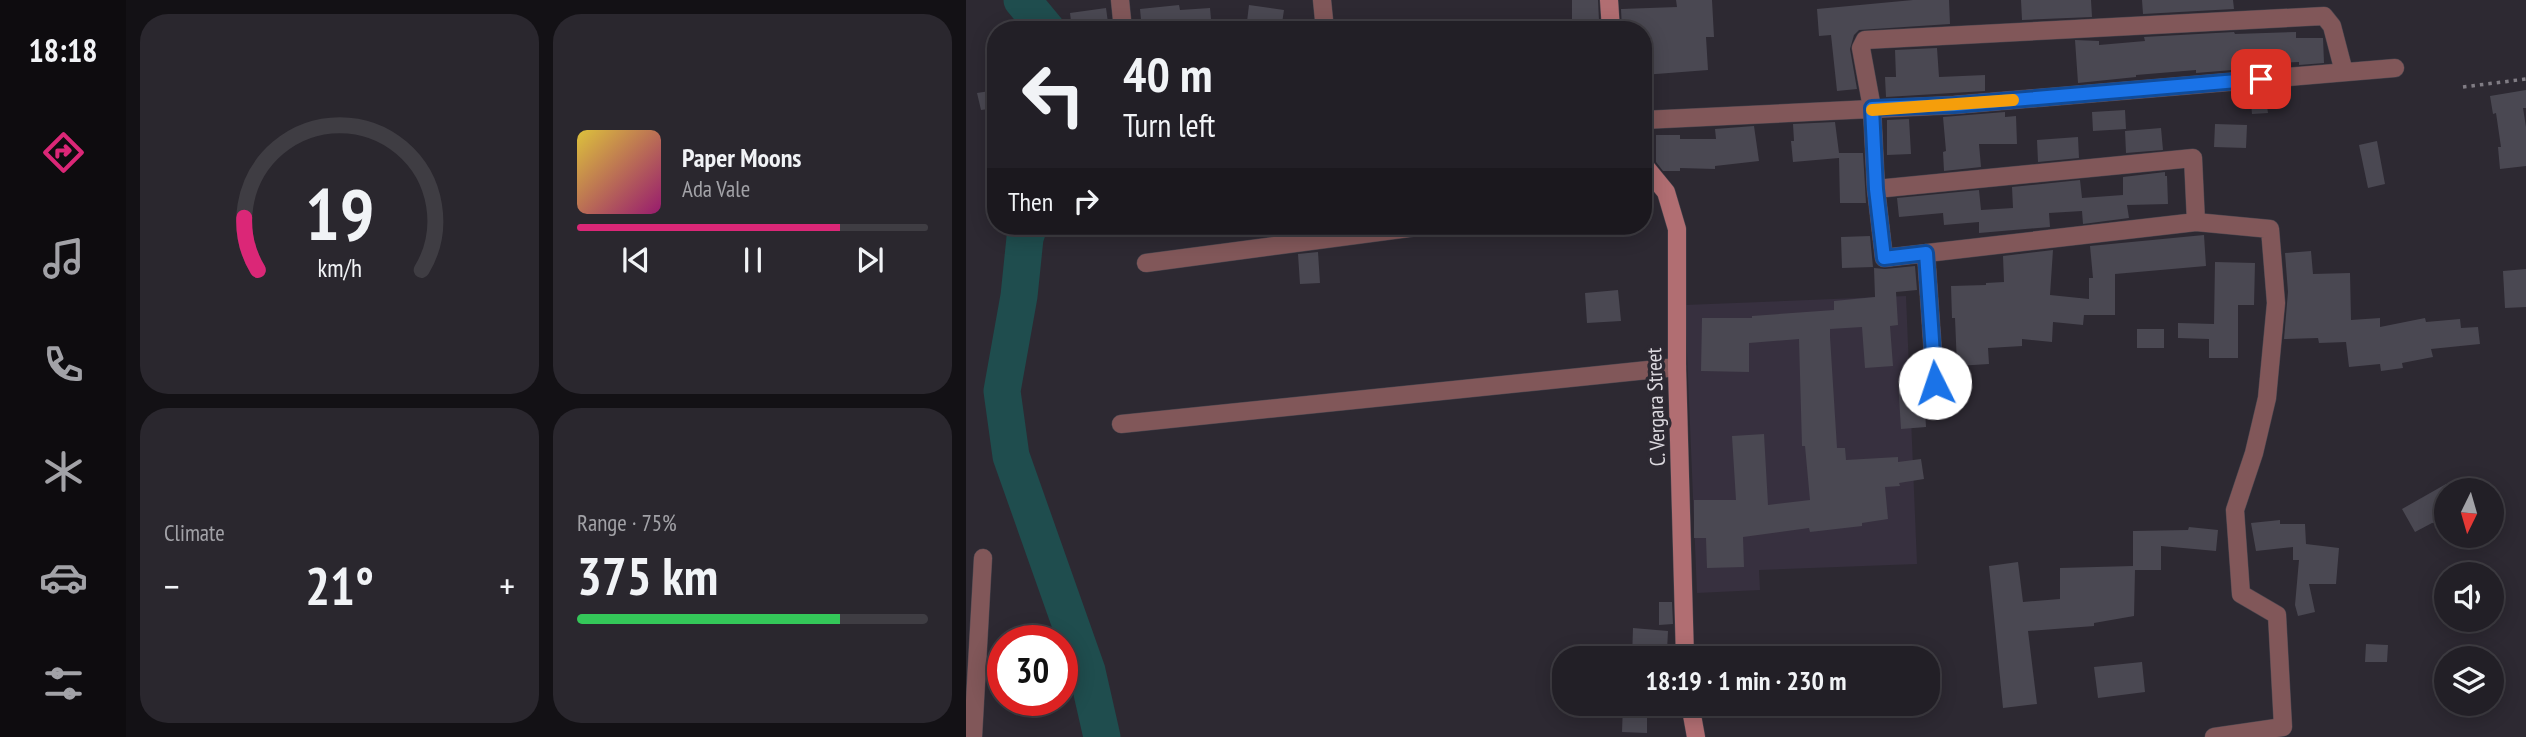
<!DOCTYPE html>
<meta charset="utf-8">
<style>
body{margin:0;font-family:"PT Sans Narrow",sans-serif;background:#2a272e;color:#f1f3f6;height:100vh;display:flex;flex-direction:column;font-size:26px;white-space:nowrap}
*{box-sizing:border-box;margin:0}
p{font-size:23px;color:#a2a2a7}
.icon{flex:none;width:38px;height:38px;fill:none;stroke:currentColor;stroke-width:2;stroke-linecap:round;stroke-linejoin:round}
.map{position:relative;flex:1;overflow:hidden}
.sheet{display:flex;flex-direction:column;gap:14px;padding:14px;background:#131115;width:840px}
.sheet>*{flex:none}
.top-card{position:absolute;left:21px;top:21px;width:665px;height:214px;border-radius:28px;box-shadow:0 4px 18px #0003,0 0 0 2px #3f3d43;background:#221f26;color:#f1f3f6;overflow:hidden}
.needle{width:46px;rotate:185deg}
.controls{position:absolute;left:1468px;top:478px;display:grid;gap:14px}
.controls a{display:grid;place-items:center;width:70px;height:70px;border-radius:50%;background:#221f26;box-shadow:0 4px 18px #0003,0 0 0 2px #3f3d43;font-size:35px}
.speed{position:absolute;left:21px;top:625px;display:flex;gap:14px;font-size:35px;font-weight:700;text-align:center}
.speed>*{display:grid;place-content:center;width:91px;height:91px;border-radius:50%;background:#221f26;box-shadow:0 4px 18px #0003,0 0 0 2px #3f3d43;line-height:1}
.speed .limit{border:10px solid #d22;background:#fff;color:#111}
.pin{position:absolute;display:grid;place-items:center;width:60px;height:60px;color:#fff;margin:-30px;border-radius:14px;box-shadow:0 4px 10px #0006}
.me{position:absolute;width:77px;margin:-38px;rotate:356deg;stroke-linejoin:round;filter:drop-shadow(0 0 5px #0008)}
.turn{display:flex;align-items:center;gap:24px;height:147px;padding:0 21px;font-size:32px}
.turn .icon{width:91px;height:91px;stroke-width:2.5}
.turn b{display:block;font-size:49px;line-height:60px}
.then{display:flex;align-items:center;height:66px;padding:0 21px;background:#0003;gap:14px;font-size:26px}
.big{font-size:52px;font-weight:700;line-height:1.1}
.sheet .widget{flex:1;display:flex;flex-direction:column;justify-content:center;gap:10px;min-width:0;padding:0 24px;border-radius:28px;background:#2a272e}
.sheet .dial{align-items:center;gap:0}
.dial svg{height:182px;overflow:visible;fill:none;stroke:#3f3d43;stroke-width:7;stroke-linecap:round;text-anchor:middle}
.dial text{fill:#f1f3f6;stroke:none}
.song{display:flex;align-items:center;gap:21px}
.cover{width:84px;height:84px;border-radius:10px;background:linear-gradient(135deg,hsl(50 70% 55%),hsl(320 70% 35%))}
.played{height:7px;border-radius:4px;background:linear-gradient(90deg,#db2777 75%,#3f3d43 75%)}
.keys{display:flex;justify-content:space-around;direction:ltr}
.heat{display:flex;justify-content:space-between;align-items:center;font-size:38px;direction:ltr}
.charge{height:10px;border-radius:5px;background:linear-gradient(90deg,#34c759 75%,#3f3d43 0)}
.sheet .tiles{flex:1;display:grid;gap:14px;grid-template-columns:repeat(2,1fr)}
.trip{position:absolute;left:586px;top:646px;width:388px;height:70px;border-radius:28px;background:#221f26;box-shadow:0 4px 18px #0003,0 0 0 2px #3f3d43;font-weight:700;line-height:70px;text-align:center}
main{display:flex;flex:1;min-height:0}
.tabs{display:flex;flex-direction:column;width:126px;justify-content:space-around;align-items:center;background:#0e0c0f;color:#a2a2a7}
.tabs .icon{width:49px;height:49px}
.tabs .active{color:#db2777}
.tabs b{font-size:32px;color:#f1f3f6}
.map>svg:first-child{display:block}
</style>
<main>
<nav class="tabs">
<b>18:18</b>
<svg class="icon active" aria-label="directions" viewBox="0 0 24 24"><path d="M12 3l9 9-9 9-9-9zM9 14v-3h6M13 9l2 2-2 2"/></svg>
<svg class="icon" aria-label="music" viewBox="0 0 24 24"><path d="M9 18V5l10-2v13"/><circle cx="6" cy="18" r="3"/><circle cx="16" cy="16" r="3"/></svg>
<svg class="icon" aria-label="phone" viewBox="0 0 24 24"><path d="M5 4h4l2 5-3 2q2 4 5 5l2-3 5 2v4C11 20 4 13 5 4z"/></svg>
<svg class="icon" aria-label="climate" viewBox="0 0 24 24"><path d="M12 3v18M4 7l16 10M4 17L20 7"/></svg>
<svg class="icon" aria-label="car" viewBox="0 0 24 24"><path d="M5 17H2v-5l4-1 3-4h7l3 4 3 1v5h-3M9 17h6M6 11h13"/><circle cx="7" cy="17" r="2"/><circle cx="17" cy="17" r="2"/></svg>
<svg class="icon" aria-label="filters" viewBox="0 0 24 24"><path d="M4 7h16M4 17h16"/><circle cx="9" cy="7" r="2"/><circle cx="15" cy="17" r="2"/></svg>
</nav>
<section class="sheet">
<div class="tiles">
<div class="widget dial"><svg viewBox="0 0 100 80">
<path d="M14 69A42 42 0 1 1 86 69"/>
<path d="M14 69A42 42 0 0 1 8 46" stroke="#db2777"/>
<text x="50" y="56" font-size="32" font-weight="700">19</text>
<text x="50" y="72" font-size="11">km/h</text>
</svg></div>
<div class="widget">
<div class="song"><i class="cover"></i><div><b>Paper Moons</b><p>Ada Vale</p></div></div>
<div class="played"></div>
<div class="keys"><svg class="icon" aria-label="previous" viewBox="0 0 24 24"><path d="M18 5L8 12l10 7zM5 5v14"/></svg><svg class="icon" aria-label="pause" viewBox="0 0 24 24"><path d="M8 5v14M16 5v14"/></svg><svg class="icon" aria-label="next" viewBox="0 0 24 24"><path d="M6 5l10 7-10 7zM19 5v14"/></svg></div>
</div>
<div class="widget"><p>Climate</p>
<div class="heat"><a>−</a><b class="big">21°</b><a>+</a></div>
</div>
<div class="widget"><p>Range · 75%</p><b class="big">375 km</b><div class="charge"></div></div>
</div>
</section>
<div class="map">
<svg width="1560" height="737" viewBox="0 0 1560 737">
<rect width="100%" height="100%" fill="#2d2932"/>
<path fill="#37303f" d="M940,296L951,564L793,570L794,590L731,593L719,305Z"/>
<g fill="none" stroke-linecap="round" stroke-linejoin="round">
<path stroke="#1f4d4e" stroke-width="37" d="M56,0L81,30
M63,226L59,238L53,296L36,391L45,456L121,671L136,737"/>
</g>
<path fill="#4a4852" d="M606,0H632L633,21H606Z
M710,0H746L748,37H740L742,70L677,75V30H656L655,9L711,7Z
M947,0H983L984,24L893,30L888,35L884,49L891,89L871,91L865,35L853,36L851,9Z
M1055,0H1125L1126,17L1056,20Z
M1176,0H1267L1268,9L1177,14Z
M213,5L214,10L244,8L246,30H176L174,9Z
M283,5L318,10L315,30H280Z
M140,8L143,30H106L104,13Z
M1268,32L1269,34L1330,32V38H1357L1358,63L1333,65V62L1302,63V67L1230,73V70L1170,75V77L1112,83L1109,40L1133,41V45L1179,41L1178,37Z
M971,48L973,77L1019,75V91L920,97L919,77H930L929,50Z
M30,90V108L15,110L11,93Z
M1303,90V99H1300L1302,113L1286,114L1284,92Z
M1560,90V108H1557L1560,127V166L1534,169L1532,147H1535L1530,113L1527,114L1524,96Z
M1159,110L1160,129L1127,131L1126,112Z
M1039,112V117L1050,116L1051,144H1013L1015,167L978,171L977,152L980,151L977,117Z
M943,119L945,154L921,155V120Z
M869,122L873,153H897L900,203H874L873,158L827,162L825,141H828L827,124Z
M1249,124L1281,125L1280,148L1248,147Z
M788,126L793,161L749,166V169L714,168V171H697L690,162V135H714V139H750L749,129Z
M1195,128L1197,150L1160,153L1159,131Z
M1112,137L1113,158L1072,162L1071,140Z
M1411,141L1419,184L1402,188L1393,145Z
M1199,172V176H1201L1202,204L1161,205L1163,218L1117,224L1116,211L1083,213L1084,227L1013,233V222L978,225L977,213L933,217L931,198L1013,190L1015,210L1047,208L1046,187L1114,180L1116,198L1157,195V177Z
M1238,235L1240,266L1149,274V315H1118L1117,325L1087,322L1086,342L1056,339V346L1022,348L1023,364L991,366L989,318H986L985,286L1020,285V283L1038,282L1037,256L1087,250L1084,295L1123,299V278H1127L1124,246Z
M904,236L907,267L876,268L875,237Z
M1345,251L1347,274L1384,273L1385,320L1414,318V327L1459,318L1460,322L1494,319L1495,328L1512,327L1514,344L1465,349L1467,357L1436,363L1437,368L1415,371L1414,364L1383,367L1380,342L1353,343L1352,338L1318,339L1322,292L1319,253Z
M352,252L354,283L334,284L332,254Z
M1249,262L1289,263L1288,305H1272V358H1243V339L1212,338V323L1248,324Z
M949,266L951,290L930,292L932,325L924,326L927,366L899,368L896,327L864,329V337L871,448H879L880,460L932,457V462L955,459L958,479L933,483L934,486L919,487L922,519L896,523V526L844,532L843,528L777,537L778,567L741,568L740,538H728V500H770L766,436L798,434L802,505L844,500L839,446H836L833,339L783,343V372L735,371L736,318H786V316L868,310V301L909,297L908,268L919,269Z
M1560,269V307L1539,308L1537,271Z
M652,290L655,321L621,323L619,293Z
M1171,329H1198V348H1171Z
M957,379L958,390L965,393L970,394L979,388L986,387L989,408L959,411L960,427L935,429L932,381Z
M1480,484V522L1466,523L1449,532L1436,509Z
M1314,520V524H1339L1340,544L1373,548L1370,584H1343L1349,612L1332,616L1329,605L1333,560H1327V547L1290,551L1285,523Z
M1223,527L1252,530L1250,551L1195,546V570H1169L1168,616L1128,623V626L1062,631L1071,704L1037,708L1023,566L1052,562L1057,602L1094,599V568L1167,566V531L1222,530Z
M693,602H706L707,624L693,625Z
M667,628L702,631L701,651L687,649L686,658H666Z
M1400,644L1422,645L1421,662H1399Z
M1176,662L1179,692L1132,698L1128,667Z
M657,704H681V733L656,732Z"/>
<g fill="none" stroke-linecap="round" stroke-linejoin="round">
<g stroke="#49454e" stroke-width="19">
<path id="street" d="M154,0L157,30
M356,0L359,30
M677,120L988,105L1429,68
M910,189L1227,158L1230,222
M960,253L969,383
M180,263L458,226
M155,424L711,367
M7,737L17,558
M1248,737L1317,727L1311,615L1275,594L1269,510L1288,453L1301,398L1310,303L1304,229L1230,222L918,258L910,189L906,108L895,48L899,40L1358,16L1366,26L1378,72"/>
</g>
<g stroke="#49454e" stroke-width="19">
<path id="secondary" d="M643,0L645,30
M677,164L700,192L711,229V367L719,658
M724,704L730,737"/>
</g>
<path stroke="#807c84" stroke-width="3.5" stroke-dasharray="3.5 5" stroke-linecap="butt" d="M1497,87L1560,79"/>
<use href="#street" stroke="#815759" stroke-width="18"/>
<use href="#secondary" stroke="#b16e72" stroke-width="18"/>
</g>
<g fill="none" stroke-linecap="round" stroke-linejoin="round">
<g stroke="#114b97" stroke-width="18">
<path id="route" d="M969,383L960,253L918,258L910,189L906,108L988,105L1295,79"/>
</g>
<use href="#route" stroke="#1a73e8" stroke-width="12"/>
<path stroke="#f59e0b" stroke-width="12" d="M906,110L1047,100"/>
</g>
<g text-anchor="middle" stroke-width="7" stroke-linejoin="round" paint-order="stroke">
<g font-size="21" fill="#dcd9df" stroke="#2d2932">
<text transform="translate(690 407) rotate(-92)" y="7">C. Vergara Street</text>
</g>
</g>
</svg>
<div class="controls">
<a><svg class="needle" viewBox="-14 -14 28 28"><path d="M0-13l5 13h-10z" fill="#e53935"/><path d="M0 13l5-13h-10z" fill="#a2a2a7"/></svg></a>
<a><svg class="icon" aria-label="sound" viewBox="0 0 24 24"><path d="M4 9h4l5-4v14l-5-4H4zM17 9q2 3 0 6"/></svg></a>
<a><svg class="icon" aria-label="layers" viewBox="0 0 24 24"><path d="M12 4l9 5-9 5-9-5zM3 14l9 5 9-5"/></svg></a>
</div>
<div class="speed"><div class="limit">30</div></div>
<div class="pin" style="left:1295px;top:79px;background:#d93025"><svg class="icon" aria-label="arrive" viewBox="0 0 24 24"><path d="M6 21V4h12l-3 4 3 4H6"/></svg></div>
<svg class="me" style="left:969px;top:383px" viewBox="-20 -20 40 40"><circle r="19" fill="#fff"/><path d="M0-13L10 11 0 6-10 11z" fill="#1a73e8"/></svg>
<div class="trip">18:19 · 1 min · 230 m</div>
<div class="top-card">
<div class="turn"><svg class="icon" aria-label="left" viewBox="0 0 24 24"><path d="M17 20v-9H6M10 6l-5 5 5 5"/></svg><div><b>40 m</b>Turn left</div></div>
<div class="then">Then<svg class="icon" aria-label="right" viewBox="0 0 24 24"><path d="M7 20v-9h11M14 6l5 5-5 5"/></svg></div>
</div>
</div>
</main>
